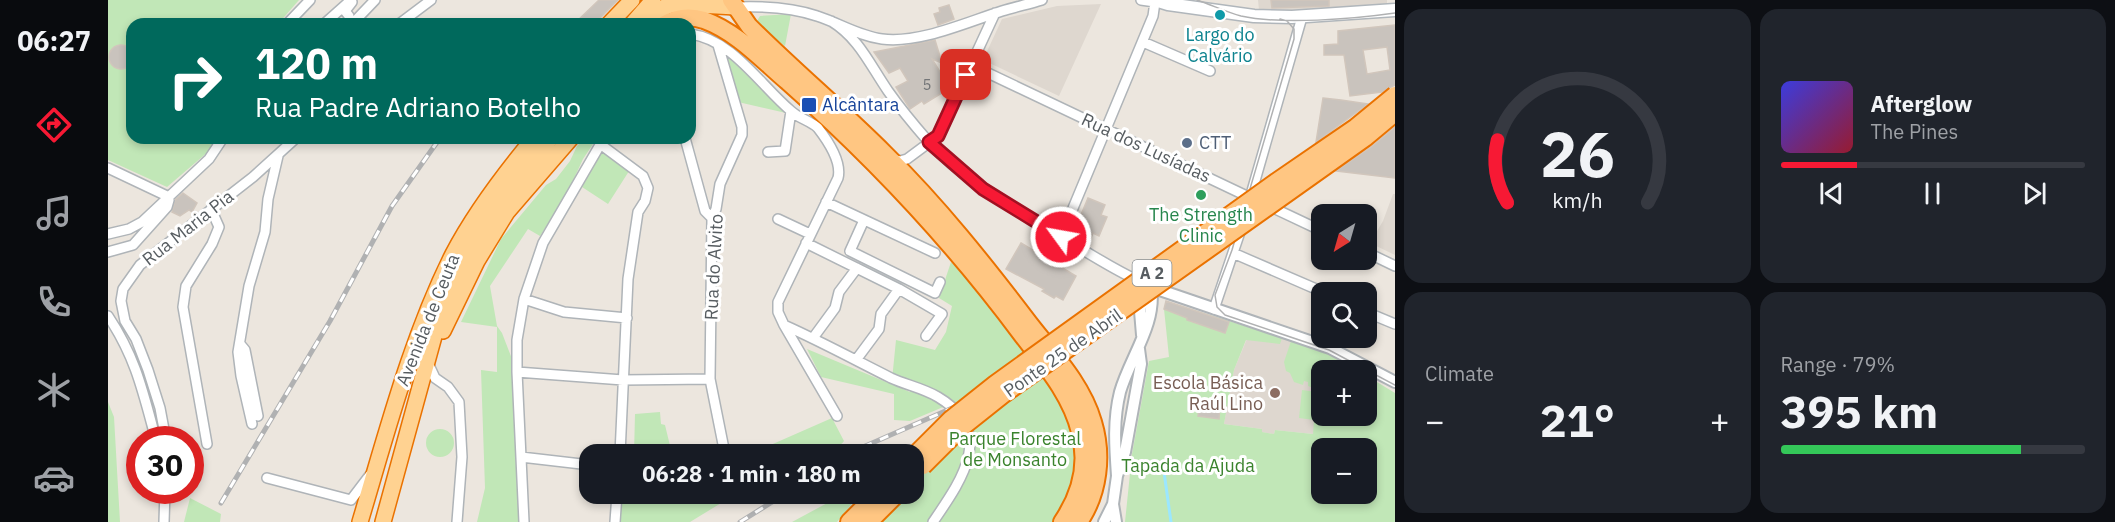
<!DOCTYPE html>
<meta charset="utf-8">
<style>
body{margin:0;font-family:"IBM Plex Sans",sans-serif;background:#20242c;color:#f1f3f6;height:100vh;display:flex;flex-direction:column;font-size:22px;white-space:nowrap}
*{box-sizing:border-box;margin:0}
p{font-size:20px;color:#9ea1a6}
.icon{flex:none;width:33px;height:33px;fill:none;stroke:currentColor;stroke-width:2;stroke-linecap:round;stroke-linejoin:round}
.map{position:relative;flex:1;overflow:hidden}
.panel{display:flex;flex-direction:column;gap:9px;padding:9px;background:#0d0f14;width:720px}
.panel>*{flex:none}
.hud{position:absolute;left:18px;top:18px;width:570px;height:126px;border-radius:18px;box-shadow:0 3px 9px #0003;background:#00695c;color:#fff;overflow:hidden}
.needle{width:39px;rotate:217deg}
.buttons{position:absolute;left:1203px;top:204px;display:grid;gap:12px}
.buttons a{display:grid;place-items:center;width:66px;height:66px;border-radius:12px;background:#171b24;box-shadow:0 3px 9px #0003;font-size:30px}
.speed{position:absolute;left:18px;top:426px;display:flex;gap:12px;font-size:30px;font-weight:700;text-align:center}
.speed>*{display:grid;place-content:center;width:78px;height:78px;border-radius:50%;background:#171b24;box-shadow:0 3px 9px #0003;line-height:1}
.speed .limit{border:9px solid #d22;background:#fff;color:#111}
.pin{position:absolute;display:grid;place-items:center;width:51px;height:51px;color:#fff;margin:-26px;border-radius:12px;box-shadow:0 3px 9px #0006}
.me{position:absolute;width:66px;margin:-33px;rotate:302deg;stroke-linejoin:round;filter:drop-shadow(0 0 4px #0008)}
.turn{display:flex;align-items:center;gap:21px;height:126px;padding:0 30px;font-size:27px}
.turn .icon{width:78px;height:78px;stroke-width:2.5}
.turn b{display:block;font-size:42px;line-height:51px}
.big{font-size:45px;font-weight:800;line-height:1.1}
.panel .widget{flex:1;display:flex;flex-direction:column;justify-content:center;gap:9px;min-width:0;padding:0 21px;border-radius:18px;background:#20242c}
.panel .dial{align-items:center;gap:0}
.dial svg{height:156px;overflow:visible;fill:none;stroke:#363941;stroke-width:7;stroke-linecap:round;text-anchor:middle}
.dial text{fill:#f1f3f6;stroke:none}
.song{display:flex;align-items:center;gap:18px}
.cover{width:72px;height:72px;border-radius:9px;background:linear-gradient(135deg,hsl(240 70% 55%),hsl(350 70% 35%))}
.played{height:6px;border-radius:3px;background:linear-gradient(90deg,#f71934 25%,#363941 25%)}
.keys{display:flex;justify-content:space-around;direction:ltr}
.heat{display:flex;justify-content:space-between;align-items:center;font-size:33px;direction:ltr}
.charge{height:9px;border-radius:4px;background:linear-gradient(90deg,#34c759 79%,#363941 0)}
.panel .tiles{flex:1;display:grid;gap:9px;grid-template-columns:repeat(2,1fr)}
.trip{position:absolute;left:471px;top:444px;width:345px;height:60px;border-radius:18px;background:#171b24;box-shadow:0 3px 9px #0003;font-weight:800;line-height:60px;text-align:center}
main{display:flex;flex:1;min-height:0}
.tabs{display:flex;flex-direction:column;width:108px;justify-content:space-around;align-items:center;background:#090b0e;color:#9ea1a6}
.tabs .icon{width:42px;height:42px}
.tabs .active{color:#f71934}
.tabs b{font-size:27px;color:#f1f3f6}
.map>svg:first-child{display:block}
</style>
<main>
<nav class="tabs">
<b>06:27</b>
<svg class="icon active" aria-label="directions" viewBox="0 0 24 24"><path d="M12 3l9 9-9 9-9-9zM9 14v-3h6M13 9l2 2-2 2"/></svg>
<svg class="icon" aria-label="music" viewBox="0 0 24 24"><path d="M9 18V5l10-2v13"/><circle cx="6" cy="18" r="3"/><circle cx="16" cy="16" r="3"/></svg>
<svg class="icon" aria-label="phone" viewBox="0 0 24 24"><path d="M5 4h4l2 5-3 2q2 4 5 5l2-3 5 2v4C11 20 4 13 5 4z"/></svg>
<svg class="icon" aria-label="climate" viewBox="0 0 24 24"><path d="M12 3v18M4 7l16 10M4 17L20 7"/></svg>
<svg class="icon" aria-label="car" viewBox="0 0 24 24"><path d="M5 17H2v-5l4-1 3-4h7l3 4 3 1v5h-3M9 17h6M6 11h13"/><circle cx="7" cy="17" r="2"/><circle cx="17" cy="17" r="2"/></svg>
</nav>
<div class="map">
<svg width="1287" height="522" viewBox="0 0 1287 522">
<rect width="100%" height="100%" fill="#ece6de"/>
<path fill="#ded7cf" d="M1150,0H1279V5L1221,10H1151Z
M993,4L951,96L875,60L894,19L949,6Z
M1285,194H1287V255L1262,243L1275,221Z
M1143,329L1211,350L1214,416L1205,434L1167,430L1166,434L1153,432L1154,429L1116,424L1126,370Z"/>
<path fill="#c1e7b7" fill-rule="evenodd" d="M0,0H191L170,24H24V138H111L108,145L59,187L0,160Z
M683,14L677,46L658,32L649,21L652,16Z
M614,51L678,113L630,102Z
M477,138H489L475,159L458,196L432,236L420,229L382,286L389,326L394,333L409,372L413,522H369L377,488L373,370L389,372V327L353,322L393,239L438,185L448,179L462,161L469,146Z
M494,151L523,168L500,204L474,187Z
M856,251L981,436L964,522H731L758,494H806V454H794L845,410L840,405L802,421L786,420V394L713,377L699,349L802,392L805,388L784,380L788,340L827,350L838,332L844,306L831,298L843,262L852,271Z
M1058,301L1174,338L1172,344L1138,340L1126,370L1116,424L1154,429V432L1166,434L1167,430L1205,434L1206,420L1191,418L1194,390L1209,392L1206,419L1213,420L1214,416H1258L1259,376L1287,393V522H1017L1024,454L1041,361L1061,357L1056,309ZM1214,448H1258V494H1214Z
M1183,341L1220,354L1249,370H1214L1213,391L1200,386V382L1196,381L1195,385L1186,382L1182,373L1178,371L1176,362Z
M0,402L6,417L12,522H0Z
M552,412L553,424L557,425L564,454H526L527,414Z
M724,418L736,441C721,461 666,455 642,454Z
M318 443a14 14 0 1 1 28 0a14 14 0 1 1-28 0Z
M527,494H628L582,522H510L512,495Z
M736,494H752L729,522H684Z
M82,498L113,514L112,522H76Z"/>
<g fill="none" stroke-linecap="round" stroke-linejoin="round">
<path stroke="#9be7ff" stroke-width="3" d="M1056,472L1063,522"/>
</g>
<path fill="#c9c3bd" stroke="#d1c6bc" stroke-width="1.5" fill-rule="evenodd" d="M491,0H510L486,24H466Z
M1163,0H1221V6L1164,8Z
M841,5L846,19L830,25L826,14L832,12L831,8Z
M1287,25V85L1274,92L1242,96L1236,55H1216V45L1230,44V31ZM1279,47L1282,70L1259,74L1255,50Z
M827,40L834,63L824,59L842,88L816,104L814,101L802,109L788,87L800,81L792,68L781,73L766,52Z
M1 57a12 12 0 1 1 24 0a12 12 0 1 1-24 0Z
M846,51L857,56L852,68L838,63L842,54Z
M1215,98L1233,100L1260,104L1208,142Z
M1287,127V178L1228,171L1263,147Z
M75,193L89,203L84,212L81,210L72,216L64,212L67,200Z
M980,198L997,205L993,215L999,217L991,236L985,233L981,243L965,234Z
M913,243L968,276L955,300L948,296L946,298L934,291L936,289L898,269Z
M1058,301L1121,322L1117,333L1079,320V318L1056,309Z
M1092,403L1112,406L1111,419L1090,416Z"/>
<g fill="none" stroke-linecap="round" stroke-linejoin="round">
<g stroke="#afb4b8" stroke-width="12">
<path id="minor" d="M628,7C655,6 683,7 709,16C731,23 751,36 774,39C811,44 859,22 894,11C907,7 921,4 934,0
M241,16L237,11L244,2
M723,21C751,38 762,65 780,91C792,108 806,125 820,141C853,178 896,202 938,227C969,246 1000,267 1033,282
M179,24L202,0
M216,24L243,0
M244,24L267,0
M291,24L323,0
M582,34C624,39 652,85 683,111C690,118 703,121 710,128C720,141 734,162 730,178L670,302V312L676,325L729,416
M1035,42L1102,71
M610,45L634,127V135L612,184L608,209L604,218L602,379L617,454
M863,65L1145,199
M577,138L597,211L604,218
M492,144L535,176L540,188L537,201L530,212L520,279L512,454
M660,152L677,151L683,111
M785,159L792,161L799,159L830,136L887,13
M0,168L59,196
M1142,198L1194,17
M718,202L827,253
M1161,206L1214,231
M670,219L702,234
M756,220L742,251L827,293L832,282
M0,234L21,229L34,222L101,159L115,138
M953,237L1045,16L1047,2L1033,0
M698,243L791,289L834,314L818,336
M0,252L25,245L59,207L61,200L59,196
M1258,252L1287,266
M1125,253L1215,292
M416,299L456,312L519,318
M1106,309L1133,229
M1258,312L1287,324
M0,316C28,358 35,392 48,440
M676,325C712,341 747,360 783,378C798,385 815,388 830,397C889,432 853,481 825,522
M705,338L727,308L731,292L749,268
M132,344L137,350L150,416
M748,360L771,329L773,314L791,289
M320,363L327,378L340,387L351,402L354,457L349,522
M409,372L515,380L602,379
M144,424L133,376L130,352L141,286L157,232L160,199L170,156
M58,440L52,408L40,370L28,339L17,321L13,301L15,289L32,265L145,177L188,138
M99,444L75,307L78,286L104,244L111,227L103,209
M413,457L482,465
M159,478L243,500L262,475
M56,522L57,490
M416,522L409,372V340L416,299L435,243L496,138
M507,522L509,494"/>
</g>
<g stroke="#afb4b8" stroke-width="14">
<path id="tertiary" d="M1043,287L1222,348L1287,382
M1034,335L1032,311L1036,295
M1009,476C1007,447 1005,420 1012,392C1022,357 1049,324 1043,287
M996,522L1005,504
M1008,522L1005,504L1009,476L1017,452L1033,364L1031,349"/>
</g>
<g stroke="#b0b6bb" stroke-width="15">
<path id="secondary" d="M1047,0L1060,4L1146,16L1184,17L1287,10"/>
</g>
<g stroke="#ea7200" stroke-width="18">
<path id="trunk" d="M558,6L571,4L628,7
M501,24L524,0
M524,24L545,0
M539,24L565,0
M335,331L369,261L399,212L463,138
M252,522C279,432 303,338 345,254C367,212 396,174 426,138
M275,522L334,307C363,241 397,193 443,138"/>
</g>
<g stroke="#ea7200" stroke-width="20">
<path id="motorway" d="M623,0L641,26C685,70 733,110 777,154C830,206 876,264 921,323C945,354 974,384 985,422C995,455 991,493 971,522
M557,24C569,17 583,16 596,20C629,32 654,60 680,82C767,159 845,242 914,335C937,365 963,395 972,432C981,465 973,494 954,522
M741,522L769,494
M761,522L789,494"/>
</g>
<use href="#minor" stroke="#fff" stroke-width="9"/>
<use href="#tertiary" stroke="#fff" stroke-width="10"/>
<use href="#secondary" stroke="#fff" stroke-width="12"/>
<use href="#trunk" stroke="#ffd291" stroke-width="15"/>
<use href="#motorway" stroke="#ffc682" stroke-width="16"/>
<path stroke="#b0b1b2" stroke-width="1.5" d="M1089,0C1104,5 1118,12 1133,16C1174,25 1245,19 1287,13
M1172,19L1179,21L1186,29V39L1124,250L1107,295L1109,307L1117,315L1221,350L1287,385"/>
<g stroke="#b0b1b2" stroke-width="5">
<path id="rail" d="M739,454L890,388L1093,244L1168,187L1251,131L1287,100
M113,503L222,321L284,206L332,138
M632,522L677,494"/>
</g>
<use href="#rail" stroke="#fff" stroke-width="3" stroke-dasharray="9" stroke-linecap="butt"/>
<g stroke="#ea7200" stroke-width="20" stroke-linecap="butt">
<path id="motorway-bridge" d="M806,456L843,419L887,384L1165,184L1248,127L1287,95
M815,466L852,429L896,394L1257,138L1287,113"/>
</g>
<use href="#motorway-bridge" stroke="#ffc682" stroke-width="16"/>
</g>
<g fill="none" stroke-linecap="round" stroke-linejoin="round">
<g stroke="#a11022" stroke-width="15">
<path id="route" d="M858,75L830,136L821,142L875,189L953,237"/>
</g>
<use href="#route" stroke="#f71934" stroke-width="10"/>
</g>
<circle fill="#0f9aa8" stroke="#fff" stroke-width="2" cx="1112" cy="15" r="6"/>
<rect fill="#1a4fb4" stroke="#fff" stroke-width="2" x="693" y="97" width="16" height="16" rx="3"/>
<circle fill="#5c6f8a" stroke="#fff" stroke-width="2" cx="1079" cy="143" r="6"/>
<circle fill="#2e9e5b" stroke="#fff" stroke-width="2" cx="1093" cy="195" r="6"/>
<circle fill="#8d6e63" stroke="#fff" stroke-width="2" cx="1167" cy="393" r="6"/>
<g text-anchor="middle" stroke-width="6" stroke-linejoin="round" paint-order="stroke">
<g font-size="15" fill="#747678">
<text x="819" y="90">5</text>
</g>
<rect fill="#fff" stroke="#898e90" stroke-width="1.5" x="1024.5" y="260" width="39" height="26" rx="4.5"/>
<g font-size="16" font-weight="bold" fill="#575d61">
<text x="1044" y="279">A 2</text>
</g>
<g font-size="18" fill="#0d838f" stroke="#fff">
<text x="1112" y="41">Largo do<tspan x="1112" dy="21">Calvário</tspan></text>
</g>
<g font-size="18" fill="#164399" stroke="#fff" text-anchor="start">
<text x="714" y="111">Alcântara</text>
</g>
<g font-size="18" fill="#4e5e75" stroke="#fff" text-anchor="start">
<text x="1091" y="149">CTT</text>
</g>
<g font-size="18" fill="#575d61" stroke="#fff">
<text transform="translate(1038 148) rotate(25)" y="6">Rua dos Lusíadas</text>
<text transform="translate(80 228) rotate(-38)" y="6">Rua Maria Pia</text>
<text transform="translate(606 267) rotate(-87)" y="6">Rua do Alvito</text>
<text transform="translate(320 320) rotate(-68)" y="6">Avenida de Ceuta</text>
<text transform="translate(955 353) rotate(-35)" y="6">Ponte 25 de Abril</text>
</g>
<g font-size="18" fill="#27864d" stroke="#fff">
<text x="1093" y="221">The Strength<tspan x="1093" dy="21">Clinic</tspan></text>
</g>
<g font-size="18" fill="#785e54" stroke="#fff" text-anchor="end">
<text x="1155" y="389">Escola Básica<tspan x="1155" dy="21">Raúl Lino</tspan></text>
</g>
<g font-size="18" fill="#3a832d" stroke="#fff">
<text x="907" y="445">Parque Florestal<tspan x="907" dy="21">de Monsanto</tspan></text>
<text x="1080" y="472">Tapada da Ajuda</text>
</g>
</g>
</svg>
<div class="buttons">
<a><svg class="needle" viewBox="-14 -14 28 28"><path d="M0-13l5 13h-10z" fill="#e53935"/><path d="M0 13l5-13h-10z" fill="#9ea1a6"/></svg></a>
<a><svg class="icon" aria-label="search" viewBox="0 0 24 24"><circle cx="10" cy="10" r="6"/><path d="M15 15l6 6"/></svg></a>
<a>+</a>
<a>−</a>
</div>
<div class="speed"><div class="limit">30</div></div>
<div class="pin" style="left:858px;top:75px;background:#d93025"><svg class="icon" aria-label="arrive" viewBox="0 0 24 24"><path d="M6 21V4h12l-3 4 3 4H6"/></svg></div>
<svg class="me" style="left:953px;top:237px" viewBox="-20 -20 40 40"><circle r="17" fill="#f71934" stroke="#fff" stroke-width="3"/><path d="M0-11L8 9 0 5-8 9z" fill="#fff"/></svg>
<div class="trip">06:28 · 1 min · 180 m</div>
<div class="hud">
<div class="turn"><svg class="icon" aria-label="right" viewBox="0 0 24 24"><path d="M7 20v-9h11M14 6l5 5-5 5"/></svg><div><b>120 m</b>Rua Padre Adriano Botelho</div></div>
</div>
</div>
<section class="panel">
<div class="tiles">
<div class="widget dial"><svg viewBox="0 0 100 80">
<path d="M14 69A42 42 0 1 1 86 69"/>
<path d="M14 69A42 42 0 0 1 9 37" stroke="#f71934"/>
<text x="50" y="56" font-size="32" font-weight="700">26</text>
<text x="50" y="72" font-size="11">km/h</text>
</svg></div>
<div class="widget">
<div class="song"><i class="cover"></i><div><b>Afterglow</b><p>The Pines</p></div></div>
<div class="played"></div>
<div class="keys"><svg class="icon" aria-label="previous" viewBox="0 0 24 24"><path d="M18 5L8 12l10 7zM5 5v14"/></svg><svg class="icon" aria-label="pause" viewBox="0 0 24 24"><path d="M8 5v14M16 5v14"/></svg><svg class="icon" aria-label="next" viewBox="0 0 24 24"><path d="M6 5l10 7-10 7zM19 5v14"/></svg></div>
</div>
<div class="widget"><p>Climate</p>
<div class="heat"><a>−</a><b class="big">21°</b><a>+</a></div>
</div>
<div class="widget"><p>Range · 79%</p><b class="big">395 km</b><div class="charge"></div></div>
</div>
</section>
</main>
